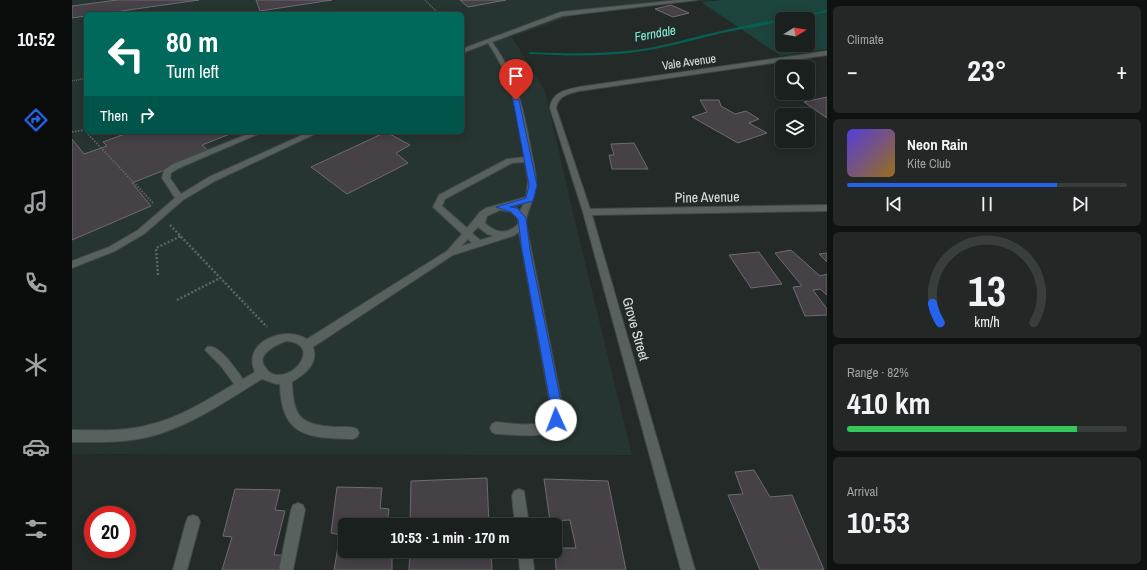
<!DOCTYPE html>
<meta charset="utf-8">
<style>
body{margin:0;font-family:"Archivo Narrow",sans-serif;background:#232827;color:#f1f3f6;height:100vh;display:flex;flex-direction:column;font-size:15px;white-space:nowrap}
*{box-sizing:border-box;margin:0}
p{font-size:13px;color:#9fa3a4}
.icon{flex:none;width:22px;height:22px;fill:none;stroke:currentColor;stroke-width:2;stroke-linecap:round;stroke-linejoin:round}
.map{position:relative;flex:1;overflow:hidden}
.drawer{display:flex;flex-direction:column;gap:6px;padding:6px;background:#0e1210;width:320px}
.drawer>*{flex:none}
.top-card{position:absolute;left:12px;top:12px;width:380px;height:122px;border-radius:6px;box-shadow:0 2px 10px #0003,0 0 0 1px #383e3c;background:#00695c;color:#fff;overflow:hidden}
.needle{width:26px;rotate:79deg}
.tools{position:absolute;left:703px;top:12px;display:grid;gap:8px}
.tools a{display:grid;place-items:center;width:40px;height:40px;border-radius:6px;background:#1a201e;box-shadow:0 2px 10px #0003,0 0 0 1px #383e3c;font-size:20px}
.speed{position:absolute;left:12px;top:506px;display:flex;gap:8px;font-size:20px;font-weight:700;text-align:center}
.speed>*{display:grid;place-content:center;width:52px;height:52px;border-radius:50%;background:#1a201e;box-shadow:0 2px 10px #0003,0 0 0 1px #383e3c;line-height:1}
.speed .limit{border:6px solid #d22;background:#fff;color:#111}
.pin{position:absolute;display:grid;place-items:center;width:34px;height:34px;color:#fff;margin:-41px -17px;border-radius:50% 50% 50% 0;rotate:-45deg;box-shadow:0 0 4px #0007}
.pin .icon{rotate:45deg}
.me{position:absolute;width:44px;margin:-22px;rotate:358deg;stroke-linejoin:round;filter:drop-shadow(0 0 3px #0008)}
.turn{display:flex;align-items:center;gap:14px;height:84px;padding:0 16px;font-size:18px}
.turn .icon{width:52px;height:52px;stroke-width:2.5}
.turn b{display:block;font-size:28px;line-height:34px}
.then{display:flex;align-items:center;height:38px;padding:0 16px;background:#0003;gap:8px;font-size:15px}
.big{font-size:30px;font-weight:700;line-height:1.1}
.drawer .tile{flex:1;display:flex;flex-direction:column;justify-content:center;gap:6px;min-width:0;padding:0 14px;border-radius:6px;background:#232827}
.drawer .dial{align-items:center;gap:0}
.dial svg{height:104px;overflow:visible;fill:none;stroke:#383e3c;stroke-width:7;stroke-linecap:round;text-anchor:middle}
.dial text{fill:#f1f3f6;stroke:none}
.song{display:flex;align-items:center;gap:12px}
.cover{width:48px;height:48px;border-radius:6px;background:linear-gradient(135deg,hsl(250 70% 55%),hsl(40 70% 35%))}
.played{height:4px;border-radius:2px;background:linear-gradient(90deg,#2563eb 75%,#383e3c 75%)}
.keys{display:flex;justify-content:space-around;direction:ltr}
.heat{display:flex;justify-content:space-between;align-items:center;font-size:22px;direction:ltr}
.charge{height:6px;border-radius:3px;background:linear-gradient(90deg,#34c759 82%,#383e3c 0)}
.trip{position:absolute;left:266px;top:518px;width:224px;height:40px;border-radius:6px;background:#1a201e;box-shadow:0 2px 10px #0003,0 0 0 1px #383e3c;font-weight:700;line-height:40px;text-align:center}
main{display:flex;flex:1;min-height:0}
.dock{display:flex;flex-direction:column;width:72px;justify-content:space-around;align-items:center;background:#0a0d0c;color:#9fa3a4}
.dock .icon{width:28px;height:28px}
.dock .active{color:#2563eb}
.dock b{font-size:18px;color:#f1f3f6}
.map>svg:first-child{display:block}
</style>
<main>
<nav class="dock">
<b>10:52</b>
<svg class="icon active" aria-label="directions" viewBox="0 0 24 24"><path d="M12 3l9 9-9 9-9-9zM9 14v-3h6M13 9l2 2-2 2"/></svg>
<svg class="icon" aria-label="music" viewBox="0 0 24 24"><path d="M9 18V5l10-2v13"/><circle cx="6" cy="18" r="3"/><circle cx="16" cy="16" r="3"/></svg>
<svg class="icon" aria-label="phone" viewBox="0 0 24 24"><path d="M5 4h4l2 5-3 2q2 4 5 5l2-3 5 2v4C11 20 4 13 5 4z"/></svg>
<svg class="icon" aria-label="climate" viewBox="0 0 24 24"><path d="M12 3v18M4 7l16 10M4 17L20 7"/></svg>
<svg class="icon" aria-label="car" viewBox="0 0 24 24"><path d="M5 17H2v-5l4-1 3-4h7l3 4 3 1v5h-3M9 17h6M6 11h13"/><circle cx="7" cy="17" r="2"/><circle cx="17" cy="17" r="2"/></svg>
<svg class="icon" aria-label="filters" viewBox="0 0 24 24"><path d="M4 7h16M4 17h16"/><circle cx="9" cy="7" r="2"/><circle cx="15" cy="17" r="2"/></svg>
</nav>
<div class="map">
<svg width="755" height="570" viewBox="0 0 755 570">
<rect width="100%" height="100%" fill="#232a28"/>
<path fill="#263531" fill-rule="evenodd" d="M0,0H642L513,11L440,37L473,91L503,221L560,455L0,454ZM14,14H390V132H14Z"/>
<path fill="#1c443c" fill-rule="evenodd" d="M651,0H755V49L709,56L629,2ZM710,19H736V45H710Z"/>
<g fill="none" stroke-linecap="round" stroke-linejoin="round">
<path fill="#075e51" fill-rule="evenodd" d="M755,10V12L719,19H711Z
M710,19V21L703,23C684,27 665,29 646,34C621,40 597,47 571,51C534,57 496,56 458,54L456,53L458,52C496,54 534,54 571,49C596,45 620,37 645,32C666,27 691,22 710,19Z"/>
</g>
<path fill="#454147" stroke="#6e6b71" d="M45,0H127L28,14H14V16L0,18V6Z
M184,0H260L188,11Z
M388,0H434L396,7Z
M599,5L617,13L601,17L583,9Z
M755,97V118L732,102Z
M628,100H647L649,106L663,114L674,111L687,119L677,123L695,133L666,143L620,117L635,112Z
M58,132H163L130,145L138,152L60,183L79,206L0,240V139L12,154L35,146L31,142Z
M314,132L338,145L324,153L336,163L275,194L239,167Z
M562,143L576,169H540L537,155H542L539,144Z
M719,250L748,276L755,274V295L748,289L741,290L755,309V315L733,316L721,287L730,286L703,253Z
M687,252L710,284L679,288L657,255Z
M755,253V262L747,254Z
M682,470L698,497L720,495L752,570H688L656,495L671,494L663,472Z
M415,478L417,525H351V521L338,523L339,481Z
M472,479L536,481L554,570H484L483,548H504L498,520L478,521Z
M265,487L310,488L308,508L317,509L315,525H273V551L320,552V570H262L268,535L259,533Z
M163,489L208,490L203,510L213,511L202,555H210L208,570H150L160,537L151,536Z
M419,551L420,570H337L338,552Z"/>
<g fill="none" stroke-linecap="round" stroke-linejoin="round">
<g stroke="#424847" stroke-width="2">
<path id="service" d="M607,0H625L490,16L420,42C444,74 452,111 459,150C461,162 465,174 464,186C463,199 454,211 454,224L492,414C484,444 447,434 424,434L420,432L418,428L420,424L424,422C437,423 475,430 480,414L447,232L441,236L381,255L241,347C247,364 233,374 220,382C221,417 228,425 264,427C271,427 279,426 285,429L287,433L285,437L281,439C236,438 209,437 208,384H204L190,379C154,401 117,427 76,437C51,443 25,442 0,442V430C25,430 52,432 76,425C107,418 135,400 162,384L149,366L133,350L135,347C147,343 164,370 171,379L183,372C169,342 213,325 235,339L375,251L390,234L361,207L367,195L435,159L453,157C446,117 440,77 416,43L390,53V49L489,12ZM453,162L456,181L454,197L414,208L408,212L395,228L370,206L373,199L440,163ZM452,203L448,211L445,208L439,207ZM428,210L439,212L446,219V224C436,235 423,233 413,223L415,216ZM406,227L415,234L422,236L408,240L400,233ZM396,239L400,243L389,246ZM214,341C247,343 227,377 204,375C200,374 196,372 194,368C182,355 204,345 214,341Z
M181,132H191L107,168L99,173L98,178L109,194L137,177L237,132H247L143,181L111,200L72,234L43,251L0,268V261L37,247L66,230L103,198L90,178L92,170L101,164Z
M447,489L452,491L457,525H443L440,496L442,491Z
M226,503L231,505L233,510L221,570H207L219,510L221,505Z
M121,515L126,517L128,522L115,570H101L114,522L116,517Z
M446,551H460L462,570H448Z"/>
</g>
<g stroke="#424847" stroke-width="2">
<path id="minor" d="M755,51V55L507,91C496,94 487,95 484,108L518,209L755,205V211L520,215L623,570H609L511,212L478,108C480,92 493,90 507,87Z"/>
</g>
<path stroke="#5f6563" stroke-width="1.5" stroke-dasharray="1 1" stroke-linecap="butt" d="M353,0L367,14
M189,12L191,14
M0,81L14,78"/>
<path stroke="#5f6563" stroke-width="2" stroke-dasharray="1.5 1.5" stroke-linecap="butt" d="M0,132L12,130
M14,132L81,203"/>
<path stroke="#5f6563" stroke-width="2.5" stroke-dasharray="2 2" stroke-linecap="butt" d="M98,225L195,327
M86,275L84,248L109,236
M105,300L148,278"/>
<use href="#service" fill="#59615f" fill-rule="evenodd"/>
<use href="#minor" fill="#59615f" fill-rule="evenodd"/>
</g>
<path fill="#2563eb" stroke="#184099" d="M444,99L447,100L465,185L461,201L438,207L445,208L454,218L458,250L490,407L488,424L484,425L480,424L478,420L479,407L450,250L446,219L439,212L424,207L454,198L457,185L441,100Z"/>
<g text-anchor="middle" stroke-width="4" stroke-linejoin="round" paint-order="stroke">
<g font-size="12" fill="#dce1e0" stroke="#232a28">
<text transform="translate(617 62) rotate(-8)" y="4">Vale Avenue</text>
</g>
<g font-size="13" font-style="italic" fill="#84f1db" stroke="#232a28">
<text transform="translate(583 33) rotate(-10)" y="5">Ferndale</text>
</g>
<g font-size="14" fill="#dce1e0" stroke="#232a28">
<text transform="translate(635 197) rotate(-1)" y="5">Pine Avenue</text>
<text transform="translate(564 329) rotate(74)" y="5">Grove Street</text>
</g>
</g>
</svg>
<div class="tools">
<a><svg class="needle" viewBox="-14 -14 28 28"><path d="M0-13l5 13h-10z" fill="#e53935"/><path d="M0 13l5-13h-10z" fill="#9fa3a4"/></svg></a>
<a><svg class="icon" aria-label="search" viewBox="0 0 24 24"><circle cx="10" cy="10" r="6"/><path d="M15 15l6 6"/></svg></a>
<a><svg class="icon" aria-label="layers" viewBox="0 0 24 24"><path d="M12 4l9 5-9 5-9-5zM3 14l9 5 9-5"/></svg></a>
</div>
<div class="speed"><div class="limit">20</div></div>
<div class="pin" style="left:444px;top:100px;background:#d93025"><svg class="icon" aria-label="arrive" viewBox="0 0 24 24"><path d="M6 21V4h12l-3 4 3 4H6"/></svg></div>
<svg class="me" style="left:484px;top:420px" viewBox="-20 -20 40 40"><circle r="19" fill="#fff"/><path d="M0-13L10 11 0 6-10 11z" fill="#2563eb"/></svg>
<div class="trip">10:53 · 1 min · 170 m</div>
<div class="top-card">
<div class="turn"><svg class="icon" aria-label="left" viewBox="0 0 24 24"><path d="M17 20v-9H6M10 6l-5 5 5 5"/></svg><div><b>80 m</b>Turn left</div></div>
<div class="then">Then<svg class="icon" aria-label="right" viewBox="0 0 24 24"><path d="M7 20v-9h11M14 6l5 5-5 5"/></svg></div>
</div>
</div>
<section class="drawer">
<div class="tile"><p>Climate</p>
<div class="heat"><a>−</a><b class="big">23°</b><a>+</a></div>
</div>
<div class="tile">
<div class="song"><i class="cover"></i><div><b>Neon Rain</b><p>Kite Club</p></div></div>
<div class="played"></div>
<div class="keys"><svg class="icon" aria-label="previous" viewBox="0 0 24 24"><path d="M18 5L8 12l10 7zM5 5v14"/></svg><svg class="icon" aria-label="pause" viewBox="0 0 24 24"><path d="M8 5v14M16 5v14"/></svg><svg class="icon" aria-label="next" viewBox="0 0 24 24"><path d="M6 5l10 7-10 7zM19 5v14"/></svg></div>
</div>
<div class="tile dial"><svg viewBox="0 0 100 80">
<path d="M14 69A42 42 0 1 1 86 69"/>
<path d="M14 69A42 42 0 0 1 8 54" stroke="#2563eb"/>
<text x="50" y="56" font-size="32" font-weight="700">13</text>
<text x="50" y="72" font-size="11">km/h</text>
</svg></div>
<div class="tile"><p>Range · 82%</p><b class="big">410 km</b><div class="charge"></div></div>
<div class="tile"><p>Arrival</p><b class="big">10:53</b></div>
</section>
</main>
